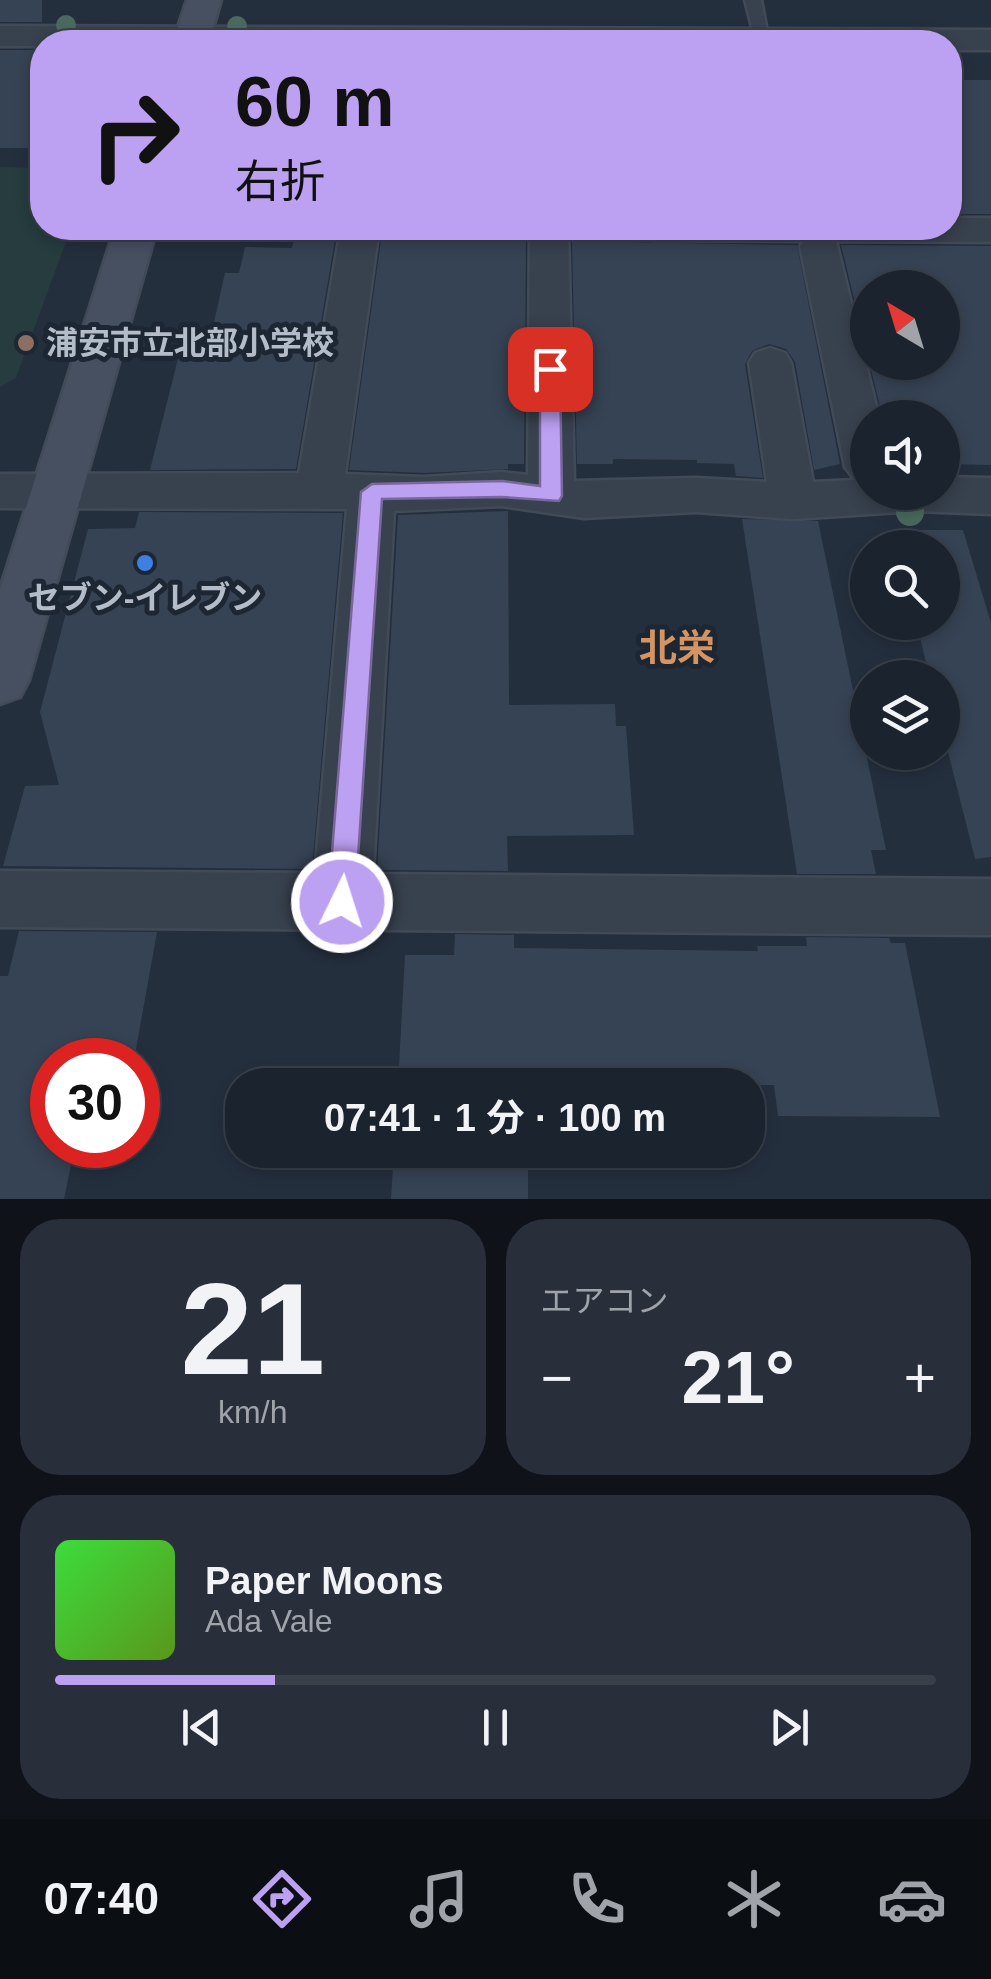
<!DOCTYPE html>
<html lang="ja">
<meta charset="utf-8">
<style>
body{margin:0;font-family:Arial,"Noto Sans JP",sans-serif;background:#282f3a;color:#f1f3f6;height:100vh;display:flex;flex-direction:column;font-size:38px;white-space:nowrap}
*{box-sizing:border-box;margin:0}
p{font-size:32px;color:#a0a4aa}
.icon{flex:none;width:55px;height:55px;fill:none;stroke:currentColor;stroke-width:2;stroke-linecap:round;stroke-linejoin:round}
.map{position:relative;height:1199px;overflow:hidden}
.sheet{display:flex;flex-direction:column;gap:20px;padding:20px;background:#0f1319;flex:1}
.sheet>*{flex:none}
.banner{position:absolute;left:30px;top:30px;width:932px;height:210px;border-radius:40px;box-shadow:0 5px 15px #0003,0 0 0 2px #39404a;background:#bca0f2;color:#111;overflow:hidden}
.needle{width:65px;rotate:322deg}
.tools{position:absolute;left:850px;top:270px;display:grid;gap:20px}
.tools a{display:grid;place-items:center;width:110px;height:110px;border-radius:50%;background:#1b232e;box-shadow:0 5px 15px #0003,0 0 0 2px #39404a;font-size:50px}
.speed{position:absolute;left:30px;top:1038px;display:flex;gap:20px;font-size:50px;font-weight:700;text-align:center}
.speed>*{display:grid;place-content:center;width:130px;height:130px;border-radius:50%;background:#1b232e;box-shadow:0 5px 15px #0003,0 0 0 2px #39404a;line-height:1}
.speed .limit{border:15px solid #d22;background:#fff;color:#111}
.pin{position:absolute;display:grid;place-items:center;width:85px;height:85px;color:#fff;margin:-42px;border-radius:20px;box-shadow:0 5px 15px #0006}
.me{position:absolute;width:110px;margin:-55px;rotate:4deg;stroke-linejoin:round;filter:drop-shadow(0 0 8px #0008)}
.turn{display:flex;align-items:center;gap:35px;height:210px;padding:0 40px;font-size:45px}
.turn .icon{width:130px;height:130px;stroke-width:2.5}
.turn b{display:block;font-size:70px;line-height:85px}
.big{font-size:75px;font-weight:700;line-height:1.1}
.sheet .widget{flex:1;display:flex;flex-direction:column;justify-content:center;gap:15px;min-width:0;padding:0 35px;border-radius:40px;background:#282f3a}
.sheet .dial{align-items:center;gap:0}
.dial b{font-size:130px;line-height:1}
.song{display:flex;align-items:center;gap:30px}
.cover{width:120px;height:120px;border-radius:15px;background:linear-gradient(135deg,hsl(120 70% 55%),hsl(90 70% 35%))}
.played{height:10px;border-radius:5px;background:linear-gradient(90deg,#bca0f2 25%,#39404a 25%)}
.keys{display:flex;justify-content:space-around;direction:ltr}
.heat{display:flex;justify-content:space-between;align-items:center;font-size:55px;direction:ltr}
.sheet .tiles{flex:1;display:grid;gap:20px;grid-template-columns:1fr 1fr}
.widget:last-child{grid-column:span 2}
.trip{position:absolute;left:225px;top:1068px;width:540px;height:100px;border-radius:40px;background:#1b232e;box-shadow:0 5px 15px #0003,0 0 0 2px #39404a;font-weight:700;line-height:100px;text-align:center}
.dock{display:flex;height:160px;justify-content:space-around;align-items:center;background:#0b0e12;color:#a0a4aa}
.dock .icon{width:70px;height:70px}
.dock .on{color:#bca0f2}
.dock b{font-size:45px;color:#f1f3f6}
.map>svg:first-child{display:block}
</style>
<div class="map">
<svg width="991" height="1199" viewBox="0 0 991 1199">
<rect width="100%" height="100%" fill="#242f3e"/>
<path fill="#263c3f" d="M0,167L42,168V228H71L16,378L0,387Z"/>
<path fill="#364354" d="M0,0H42V22H0Z
M0,50H42V148H0Z
M950,80H991V214H950Z
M294,240H335L296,469L150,470L184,335L211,336L225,273H239L245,247L292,248Z
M381,240L526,241L524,464H508V469L424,473L349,470Z
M572,241L797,245L840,464L814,470L795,362L786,349L769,344L752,351L745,364L763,478L736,476L734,464L697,463V460L613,459V464H577Z
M841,245L991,246V465L942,464V418H883L869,362H942V288H868V355Z
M508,511L509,705L615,704L616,726H626L634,835L507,836L508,871L377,870L398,515Z
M139,512L343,513L312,869L3,866L25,786L59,785L40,712L88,529L135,528Z
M742,519L818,521L886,850H871L876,874H797Z
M893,530H963L991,623V857L975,859L942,728V678H930L916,622H942V548H897Z
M19,931L157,932L134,1060H52V1145H75L64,1199H0V976H8Z
M455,934L514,935V948L758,951L757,946H807L806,937L889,938L891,943H905L940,1117L778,1116L774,1085H398L405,955H454Z
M394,1150H528V1199H391Z"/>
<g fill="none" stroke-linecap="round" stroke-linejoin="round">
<g stroke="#414a57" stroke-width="5">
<path id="lane" d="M745,0H761L769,42L755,39Z"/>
</g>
<g stroke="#414a57" stroke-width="5">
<path id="street" d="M0,26L991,30V50H950V42H42V46H0Z
M950,218H991V242L836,241L879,418H868V492H942V477L991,478V514L916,511L793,519L696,512L584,518L502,506L394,511L373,874L991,879V935L0,927V871L315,873L347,509L0,508V474L299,473L341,228H379L345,474L424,477L502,472L528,475L530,228H568L574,481L696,478L767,482L749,363L755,353L770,348L785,353L791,363L813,482L855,480L845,467L800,246L804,241L653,240L639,236L634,228H950Z"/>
</g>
<g stroke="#414a57" stroke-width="5">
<path id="secondary" d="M187,0H221L209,42H173Z
M115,228H157L29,680L20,697L0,704V589Z"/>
</g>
<use href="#lane" fill="#38414e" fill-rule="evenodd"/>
<use href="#street" fill="#38414e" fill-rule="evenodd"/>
<use href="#secondary" fill="#465061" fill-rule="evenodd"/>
</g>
<g fill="#4b6a5d">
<circle cx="66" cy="25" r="10"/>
<circle cx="237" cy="26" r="10"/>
<circle cx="910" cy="512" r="14"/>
</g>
<path fill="#bca0f2" stroke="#7a689d" stroke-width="2.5" d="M550,362L560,369L562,496L559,501L502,497L382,499L355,902L351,911L342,915L332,911L328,902L361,492L372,484L502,481L540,486V369Z"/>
<circle fill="#8d6e63" stroke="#1d2633" stroke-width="4" cx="26" cy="343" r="10"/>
<circle fill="#3f7fe0" stroke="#1d2633" stroke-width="4" cx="145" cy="563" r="10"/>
<g text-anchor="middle" stroke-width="10" stroke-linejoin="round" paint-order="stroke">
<g font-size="32" font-weight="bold" fill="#b4bcc9" stroke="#1d2633" text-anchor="start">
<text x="46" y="354">浦安市立北部小学校</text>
<text x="145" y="609" text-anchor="middle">セブン-イレブン</text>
</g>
<g font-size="38" font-weight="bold" fill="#d59563" stroke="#1d2633">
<text x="677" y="661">北栄</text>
</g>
</g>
</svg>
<div class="tools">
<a><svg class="needle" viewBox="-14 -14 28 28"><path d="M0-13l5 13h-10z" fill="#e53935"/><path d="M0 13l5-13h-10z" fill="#a0a4aa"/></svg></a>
<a><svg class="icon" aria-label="sound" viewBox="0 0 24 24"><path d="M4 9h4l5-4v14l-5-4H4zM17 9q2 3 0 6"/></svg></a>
<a><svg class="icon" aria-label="search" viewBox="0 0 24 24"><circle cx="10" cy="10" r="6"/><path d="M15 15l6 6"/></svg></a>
<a><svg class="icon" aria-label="layers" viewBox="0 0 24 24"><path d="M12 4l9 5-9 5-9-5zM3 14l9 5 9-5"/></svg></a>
</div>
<div class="speed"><div class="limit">30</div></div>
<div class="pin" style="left:550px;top:369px;background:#d93025"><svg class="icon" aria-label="arrive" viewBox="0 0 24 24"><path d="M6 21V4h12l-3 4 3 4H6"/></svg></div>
<svg class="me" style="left:342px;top:902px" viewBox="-20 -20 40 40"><circle r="17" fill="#bca0f2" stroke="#fff" stroke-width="3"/><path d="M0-11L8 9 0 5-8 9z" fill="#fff"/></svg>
<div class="trip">07:41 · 1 分 · 100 m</div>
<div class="banner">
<div class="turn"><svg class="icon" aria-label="right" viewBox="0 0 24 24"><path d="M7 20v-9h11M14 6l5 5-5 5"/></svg><div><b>60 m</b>右折</div></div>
</div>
</div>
<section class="sheet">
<div class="tiles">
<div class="widget dial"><b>21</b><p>km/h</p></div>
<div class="widget"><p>エアコン</p>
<div class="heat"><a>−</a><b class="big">21°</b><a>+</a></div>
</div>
<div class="widget">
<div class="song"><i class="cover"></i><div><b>Paper Moons</b><p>Ada Vale</p></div></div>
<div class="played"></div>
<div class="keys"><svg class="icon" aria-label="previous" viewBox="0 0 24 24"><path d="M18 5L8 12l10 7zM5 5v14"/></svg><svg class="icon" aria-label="pause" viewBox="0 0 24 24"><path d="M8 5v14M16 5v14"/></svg><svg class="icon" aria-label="next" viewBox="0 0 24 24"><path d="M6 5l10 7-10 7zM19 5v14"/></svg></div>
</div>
</div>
</section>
<nav class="dock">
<b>07:40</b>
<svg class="icon on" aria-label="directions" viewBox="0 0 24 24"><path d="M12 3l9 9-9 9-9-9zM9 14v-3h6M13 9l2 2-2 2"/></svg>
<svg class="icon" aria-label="music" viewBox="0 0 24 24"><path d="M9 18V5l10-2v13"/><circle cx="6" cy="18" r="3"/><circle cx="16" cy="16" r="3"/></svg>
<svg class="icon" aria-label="phone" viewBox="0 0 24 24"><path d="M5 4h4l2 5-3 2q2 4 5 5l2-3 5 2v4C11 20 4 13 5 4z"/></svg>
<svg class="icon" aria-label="climate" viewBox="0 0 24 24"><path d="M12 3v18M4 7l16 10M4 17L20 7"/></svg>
<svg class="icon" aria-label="car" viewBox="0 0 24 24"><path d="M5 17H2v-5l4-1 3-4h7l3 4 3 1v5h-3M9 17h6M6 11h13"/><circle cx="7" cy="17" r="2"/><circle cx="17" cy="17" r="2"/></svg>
</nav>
